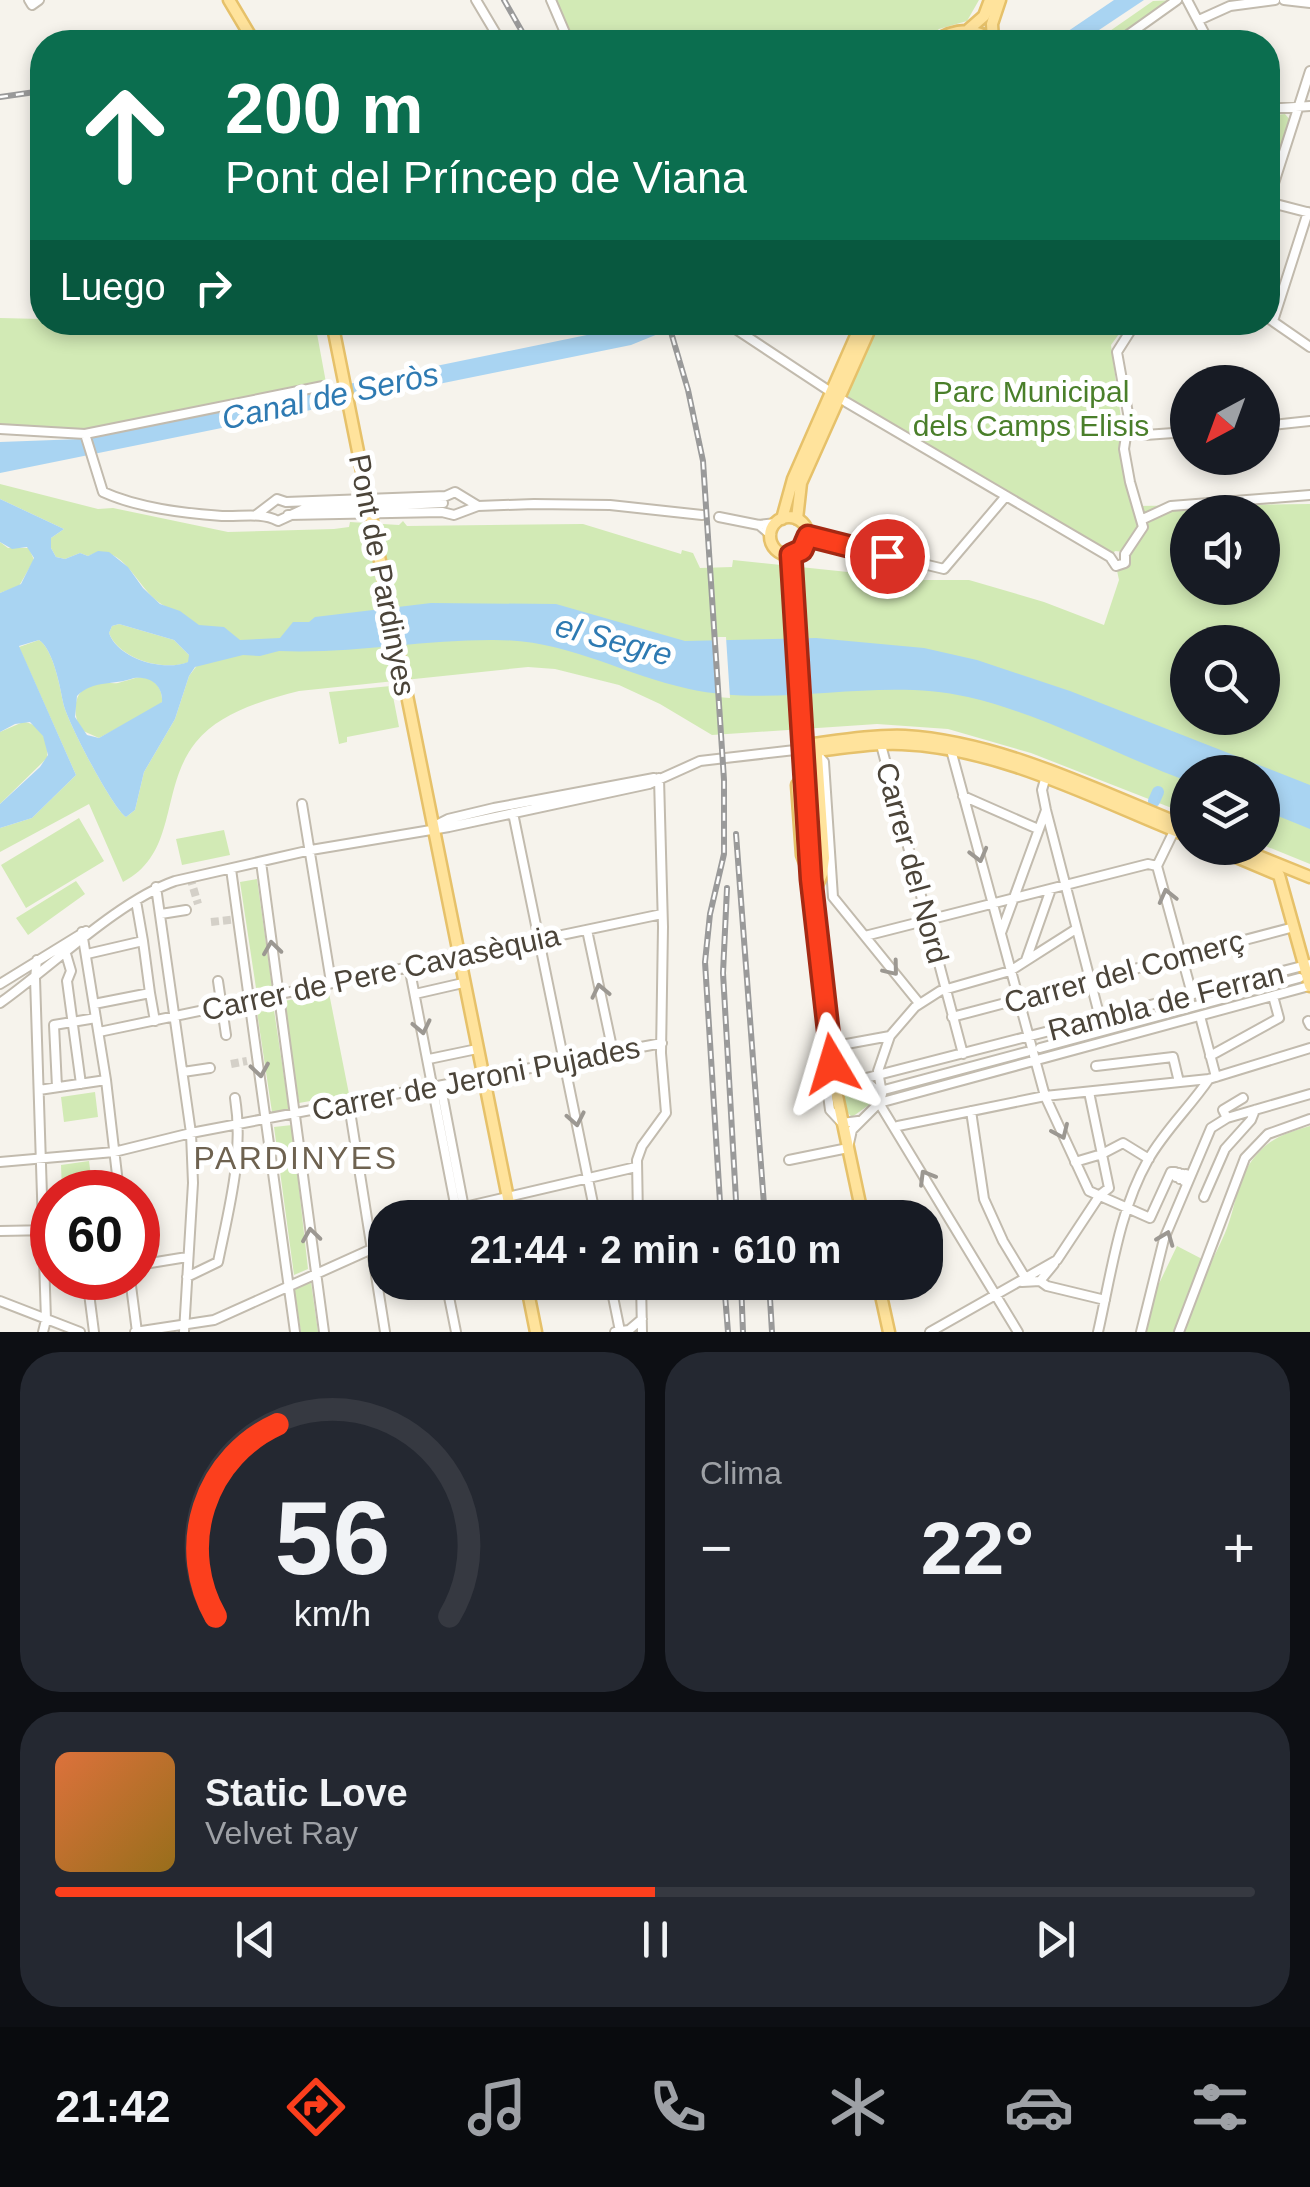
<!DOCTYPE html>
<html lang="es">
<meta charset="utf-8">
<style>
body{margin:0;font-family:Helvetica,sans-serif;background:#242831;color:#f1f3f6;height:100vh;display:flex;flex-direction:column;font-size:38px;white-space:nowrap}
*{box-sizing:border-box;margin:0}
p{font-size:32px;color:#9ea1a6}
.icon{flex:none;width:55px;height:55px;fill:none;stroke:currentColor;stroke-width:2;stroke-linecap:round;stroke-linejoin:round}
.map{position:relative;height:1332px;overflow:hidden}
.sheet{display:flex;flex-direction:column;gap:20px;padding:20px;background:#0d0f14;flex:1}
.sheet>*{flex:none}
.hud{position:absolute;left:30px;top:30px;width:1250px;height:305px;border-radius:40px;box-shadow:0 5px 15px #0003;background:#0b6e4f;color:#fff;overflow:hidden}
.needle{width:65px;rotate:221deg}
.tools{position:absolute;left:1170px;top:365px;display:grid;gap:20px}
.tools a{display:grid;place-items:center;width:110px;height:110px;border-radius:50%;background:#171b24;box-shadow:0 5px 15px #0003;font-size:50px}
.speed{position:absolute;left:30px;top:1170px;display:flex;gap:20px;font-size:50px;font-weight:700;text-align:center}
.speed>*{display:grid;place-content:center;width:130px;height:130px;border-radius:50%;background:#171b24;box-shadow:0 5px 15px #0003;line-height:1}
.speed .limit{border:15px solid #d22;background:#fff;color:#111}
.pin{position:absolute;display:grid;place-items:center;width:85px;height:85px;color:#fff;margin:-42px;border:5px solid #fff;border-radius:50%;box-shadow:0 2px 10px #0007}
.me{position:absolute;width:110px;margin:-55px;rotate:353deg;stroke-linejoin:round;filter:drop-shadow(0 0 8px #0008)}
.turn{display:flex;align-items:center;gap:35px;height:210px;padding:0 30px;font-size:45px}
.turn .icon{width:130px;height:130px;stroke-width:2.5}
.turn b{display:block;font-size:70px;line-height:85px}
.then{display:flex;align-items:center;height:95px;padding:0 30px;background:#0003;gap:20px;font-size:38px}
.big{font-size:75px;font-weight:600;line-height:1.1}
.sheet .tile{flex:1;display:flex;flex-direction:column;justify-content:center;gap:15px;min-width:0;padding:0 35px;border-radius:40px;background:#242831}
.sheet .dial{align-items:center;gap:0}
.dial svg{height:260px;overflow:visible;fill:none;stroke:#363941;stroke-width:7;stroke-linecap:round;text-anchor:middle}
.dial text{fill:#f1f3f6;stroke:none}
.song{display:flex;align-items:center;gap:30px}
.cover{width:120px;height:120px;border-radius:15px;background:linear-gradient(135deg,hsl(20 70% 55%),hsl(40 70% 35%))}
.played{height:10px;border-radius:5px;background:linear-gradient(90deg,#fc3f1d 50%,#363941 50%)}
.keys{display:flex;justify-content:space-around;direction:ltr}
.heat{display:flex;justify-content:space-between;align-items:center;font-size:55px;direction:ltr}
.sheet .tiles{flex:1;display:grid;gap:20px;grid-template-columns:1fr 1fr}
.tile:last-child{grid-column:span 2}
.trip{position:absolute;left:368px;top:1200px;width:575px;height:100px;border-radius:40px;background:#171b24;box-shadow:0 5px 15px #0003;font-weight:600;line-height:100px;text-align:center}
.dock{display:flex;height:160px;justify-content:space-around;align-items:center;background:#090b0e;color:#9ea1a6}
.dock .icon{width:70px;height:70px}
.dock .selected{color:#fc3f1d}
.dock b{font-size:45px;color:#f1f3f6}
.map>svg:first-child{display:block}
</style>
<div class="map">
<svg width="1310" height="1332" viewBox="0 0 1310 1332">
<rect width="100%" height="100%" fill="#f6f3ec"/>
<path fill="#d2eab5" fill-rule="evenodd" d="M554,0H979L967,21L939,29L922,42H572Z
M1176,0L1115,42H1094L1153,1Z
M1285,114L1291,121L1268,191V116Z
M0,318L42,319V322L315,323L327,388L85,430L0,427Z
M874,323H1127L1111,345L1133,506L1310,504V864L1263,845L1262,772H1188L1187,814L1031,753L948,729L877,724L712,735L660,704L619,685L555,669L528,667L299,691C264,700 220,712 196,742C159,788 179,853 123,882L89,804L0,852V828L32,818L76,775L19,647L39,640C53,649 60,686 63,702C66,720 113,809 126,817L135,810L144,772L175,719L189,676L198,664L193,622C182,611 169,611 157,601C135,584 121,540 88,556L80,553L65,559L56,557L51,548V538L64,529L0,499V484L98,509L113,508L228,532L334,529L349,527L350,522L399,525L403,521L407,526L583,524L681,554L682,550L693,553L700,568L732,567L733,560L924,580H969L1044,602L1104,625L1119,580L1116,566H1122L1124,552L1115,551L1110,557L839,398ZM1188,512H1262V588H1188ZM1188,642H1262V718H1188Z
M0,542L8,548H29L34,560L19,586L0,593Z
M119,624L174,640L189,655V662C164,672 119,659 109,633L112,626Z
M141,677C155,678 163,689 162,702L157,707L99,738L81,730C72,714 72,690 94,683C101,681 110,684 118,683C126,681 133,678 141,677Z
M391,686L399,727L347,737V742L339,744L329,692Z
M23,722C41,723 49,742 47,758L0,804V732Z
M79,818L104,861L26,908L1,865Z
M224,830L230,855L182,865L176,839Z
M257,879L272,986L256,988L240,882Z
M76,881L85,894L28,935L16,918Z
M329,993L349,1094L299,1103L284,1001Z
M274,1010L289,1110L272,1112L257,1012Z
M864,1088L872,1093L873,1102L852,1117L847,1112L843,1094Z
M95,1092L98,1117L64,1122L61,1097Z
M292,1125L308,1269L294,1275L274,1127Z
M1310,1126V1332H1181C1190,1297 1211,1266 1225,1233C1238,1203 1235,1175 1262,1149C1275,1136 1293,1131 1310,1126Z
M89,1161L93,1192H62L61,1165Z
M1177,1246L1204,1260L1177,1332H1145L1155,1292Z
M311,1282L318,1332H301L294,1290Z"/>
<path fill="#a9d4f2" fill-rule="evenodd" d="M1114,0H1144L1081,42H1052Z
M645,323H674L658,334L631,345L0,473V442L81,439Z
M0,499L64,529L51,538V548L56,557L65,559L80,553L88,556L98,551L109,552L128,567L143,588L160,604L180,611L199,625L224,627L240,640L280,638L293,622H309L315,617L431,603L556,604L685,641L816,638L924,648L977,660L1070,691L1310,785V829L1263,810L1262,772H1188L1187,781C1117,755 1042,714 968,697C877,676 780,709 689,689C619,674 568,639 491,640C421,640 350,654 279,651L260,656L243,655L195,667L189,676L175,719L144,772L135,810L126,817C113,809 66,720 63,702C60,686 53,649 39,640L19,646L76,775L32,818L0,828V804L40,767L48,755L43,736L30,722L15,724L0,732V593L21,584L34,558L27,547L12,549L0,542ZM119,624L174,640L189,655L188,662C164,672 118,659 109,633L112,626ZM134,678C150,676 163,685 162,702L99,738L87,735L75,717L77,696C94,679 113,686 134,678Z"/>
<path fill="#f6f3ec" d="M808,634L812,697L789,698L786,635Z
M713,637H726L730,698L717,697Z"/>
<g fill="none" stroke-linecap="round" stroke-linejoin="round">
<path stroke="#a9d4f2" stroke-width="12" d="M1154,801L1158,792"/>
<path stroke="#d4d0c8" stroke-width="8" stroke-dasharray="8 4" stroke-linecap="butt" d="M190,877L198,904
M211,922L238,919
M231,1064L247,1061"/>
<path stroke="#d4d0c8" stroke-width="10" stroke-dasharray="10 5" stroke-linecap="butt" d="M796,756L800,762L808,764L815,760L817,751L810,742L797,746V785"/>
<g stroke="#c2bbae" stroke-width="12">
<path id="minor" d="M29,0L32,5L39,0
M476,0L501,42
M551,0L569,42
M1187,0L1209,42
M1284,0L1310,3
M1199,20L1230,6L1275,0
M1118,42L1177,0
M1310,71L1268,202L1310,213
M1268,109L1310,106
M1268,318L1310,347
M1273,321L1308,212
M725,322L846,402L1110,557L1116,566L1125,563V554L1143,527L1130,482L1124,449L1126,436L1133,432
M1136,322L1117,352L1131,430L1145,435L1188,432
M1262,426L1310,421
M0,429L85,434L103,492C138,508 183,513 222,516C241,517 261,512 278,521L304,509L355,507
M85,434L323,386
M378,506L443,503
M256,515L277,499L286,502L446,496L455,492L478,506
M288,515L442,512L454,515L478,506L534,504L610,505L702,515
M719,517L759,525L776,523
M1143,519L1171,506L1310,495
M759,525L771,535
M808,536L944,569L1006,496
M880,741L963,1054
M951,750L1045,1096L1089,1191L1150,1218L1171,1172H1175L1176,1177L1179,1173L1180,1179L1183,1174L1184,1181L1186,1174L1190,1176
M817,754L824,762L833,897L919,1003
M1046,776L1042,790L1046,810L1100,1018
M963,796L1038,829
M302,804L331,982
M513,813L596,1218
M434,826L448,819L494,808L654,778
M261,862L324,1332
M1157,866L1192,994
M1157,866L1174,831
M231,869L295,1332
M156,887L191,1133L193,1183L184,1332
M136,901L143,941
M161,914L186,910
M587,930L613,1052
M82,932L106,1080L119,1192
M1001,933L1046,810
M865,936L1148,864L1157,866
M66,954L71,971L67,981L81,1084
M87,954L143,941L150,993L94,1004
M37,960L35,978L46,1320L43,1332
M1026,960L1051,889
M409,966L456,1209
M218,981L226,1035
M0,984L86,931
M150,993L155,1021
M415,994L463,983
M0,1003C51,967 118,901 175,881L311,850L449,827L649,784L700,761L795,750
M1200,1016L1216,1077
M952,1017L1294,927
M1308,1021L1310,1025
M99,1032L662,914
M830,1047L890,1036
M1040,1048L1299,978
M1210,1056L1279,1018L1273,996
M429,1059L477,1049
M1096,1066L1173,1057L1179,1082
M183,1072L210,1068
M833,1073L826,1080L830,1110L842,1123L858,1121
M864,1079L875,1089L879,1103L1018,1332
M57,1087L54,1025L96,1018
M441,1088L464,1208
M39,1090L106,1080
M884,1090L1026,1052
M828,1093L835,1086L1310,964
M879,1103L1309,986
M349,1105L385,1332
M971,1111L984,1199L1003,1241L1026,1279
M1227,1118L1223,1110L1243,1098
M898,1126L1045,1096L1209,1079L1310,1048
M789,1160L848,1148L852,1130L879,1103L882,1094L878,1071L890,1036L915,1007L940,991L1010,971L1076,929
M0,1162L114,1152L191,1133L662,1043
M1075,1162L1102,1154L1123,1143L1149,1159
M1204,1197L1225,1149L1251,1120L1255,1110
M440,1218L456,1209L636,1167
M638,1218L637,1160L642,1146L666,1113L661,1053L663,927L659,778
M0,1231L52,1230
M138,1265L187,1257
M187,1277L218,1262C229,1208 244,1154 235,1098
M87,1278L94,1332
M130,1278L137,1332
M1040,1281L1047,1286L1105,1300
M446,1282L456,1332
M610,1282L620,1331
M641,1282L642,1332
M1022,1282L1040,1281L1054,1264
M0,1301L80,1332
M135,1332L214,1320L385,1243
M615,1332L629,1330L642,1319
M930,1332L1057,1260L1100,1195L1109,1188L1089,1092
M1098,1332C1111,1275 1119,1211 1148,1160C1165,1130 1190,1107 1209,1079
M1141,1332L1164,1239L1211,1128L1227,1118L1310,1094
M1179,1332L1245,1158L1268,1134L1310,1119"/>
</g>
<g stroke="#e6c16a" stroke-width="15">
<path id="major" d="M229,0L254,42
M968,30L984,16L990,0
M993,40L992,24L1000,0
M934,42C955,28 975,27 995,42
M332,322L512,1218
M770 536a19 19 0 1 1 38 0a19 19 0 1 1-38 0Z
M782,519L793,479L862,322
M797,519L801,483L873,322
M813,744C843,740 874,735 905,736C1002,742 1098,791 1188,827
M817,751C845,748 874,742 902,744C1001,748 1097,800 1188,836
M797,785L802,855L809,874
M1215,848L1279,875L1310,986
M1238,848L1310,877
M810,855L835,1086L863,1218
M814,892L822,874L824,858L817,756
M526,1282L536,1332
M878,1282L889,1332"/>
</g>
<use href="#minor" stroke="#fff" stroke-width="8"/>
<use href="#major" stroke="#ffe39c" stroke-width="10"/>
<g stroke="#9a9a9a" stroke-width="6">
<path id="rail" d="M504,0L528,42
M0,97L42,91
M668,322L688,390L703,461L724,780V854L710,914L705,962L721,1218
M736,834L765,1218
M727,888L723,973L737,1218
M724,1282L728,1332
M741,1282L743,1332
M769,1282L772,1332"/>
</g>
<use href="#rail" stroke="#fff" stroke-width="2.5" stroke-dasharray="8" stroke-linecap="butt"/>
<g stroke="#e6c16a" stroke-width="15" stroke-linecap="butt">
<path id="major-bridge" d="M793,567L810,855"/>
</g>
<use href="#major-bridge" stroke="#ffe39c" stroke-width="10"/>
</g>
<defs><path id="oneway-chevron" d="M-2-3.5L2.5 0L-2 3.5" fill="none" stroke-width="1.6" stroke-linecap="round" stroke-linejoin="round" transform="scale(2.5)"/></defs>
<g stroke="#9c9892">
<use href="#oneway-chevron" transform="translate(979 855) rotate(75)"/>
<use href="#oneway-chevron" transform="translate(1167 896) rotate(-104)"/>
<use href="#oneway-chevron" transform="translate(272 948) rotate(-98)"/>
<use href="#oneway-chevron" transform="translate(892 969) rotate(51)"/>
<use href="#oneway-chevron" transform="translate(600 991) rotate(-102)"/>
<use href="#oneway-chevron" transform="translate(422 1027) rotate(78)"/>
<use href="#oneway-chevron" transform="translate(260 1070) rotate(81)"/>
<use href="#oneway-chevron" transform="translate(576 1119) rotate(79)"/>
<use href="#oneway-chevron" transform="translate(1061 1132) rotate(66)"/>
<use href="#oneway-chevron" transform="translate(926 1177) rotate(-121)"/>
<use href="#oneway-chevron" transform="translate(311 1235) rotate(-98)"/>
<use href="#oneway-chevron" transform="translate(1166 1238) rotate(-69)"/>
</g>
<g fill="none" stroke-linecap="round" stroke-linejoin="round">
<g stroke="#a42913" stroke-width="25">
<path id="route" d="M832,1064L811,879L791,555L802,550L808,536L887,556"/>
</g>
<use href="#route" stroke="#fc3f1d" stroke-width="18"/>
</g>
<g text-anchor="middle" stroke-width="10" stroke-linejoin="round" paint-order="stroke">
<g font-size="30" fill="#4a7f2a" stroke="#fff">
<text x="1031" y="402">Parc Municipal<tspan x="1031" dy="34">dels Camps Elisis</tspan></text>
</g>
<g font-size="30" fill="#4b4439" stroke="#fff">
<text transform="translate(382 575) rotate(79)" y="10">Pont de Pardinyes</text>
<text transform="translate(912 863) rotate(75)" y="10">Carrer del Nord</text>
<text transform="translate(1124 972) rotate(-15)" y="10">Carrer del Comerç</text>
<text transform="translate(381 973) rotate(-12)" y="10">Carrer de Pere Cavasèquia</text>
<text transform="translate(1166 1002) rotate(-14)" y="10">Rambla de Ferran</text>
<text transform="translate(476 1079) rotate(-11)" y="10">Carrer de Jeroni Pujades</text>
</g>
<g font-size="32" font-style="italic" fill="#2e7ab2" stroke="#fff">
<text transform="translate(330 396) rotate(-12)" y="11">Canal de Seròs</text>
<text transform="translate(614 640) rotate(15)" y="11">el Segre</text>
</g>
<g font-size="32" letter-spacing="2.5" fill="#6e6250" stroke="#fff">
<text x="296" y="1169">PARDINYES</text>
</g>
</g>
</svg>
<div class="tools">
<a><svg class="needle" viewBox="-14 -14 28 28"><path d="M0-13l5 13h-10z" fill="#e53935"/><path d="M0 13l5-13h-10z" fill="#9ea1a6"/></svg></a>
<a><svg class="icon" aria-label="sound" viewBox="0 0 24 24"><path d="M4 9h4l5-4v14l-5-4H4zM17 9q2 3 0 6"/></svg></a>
<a><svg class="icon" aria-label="search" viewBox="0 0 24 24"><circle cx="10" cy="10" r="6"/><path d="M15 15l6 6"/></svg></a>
<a><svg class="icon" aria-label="layers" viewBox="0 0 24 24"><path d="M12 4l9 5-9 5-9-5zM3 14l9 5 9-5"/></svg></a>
</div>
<div class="speed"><div class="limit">60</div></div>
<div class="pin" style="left:887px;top:556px;background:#d93025"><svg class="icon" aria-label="arrive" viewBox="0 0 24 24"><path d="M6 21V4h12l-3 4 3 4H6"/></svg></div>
<svg class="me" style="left:832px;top:1064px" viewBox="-20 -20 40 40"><path d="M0-17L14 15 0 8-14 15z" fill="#fc3f1d" stroke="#fff" stroke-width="4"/></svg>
<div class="trip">21:44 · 2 min · 610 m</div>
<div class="hud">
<div class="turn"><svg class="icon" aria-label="ahead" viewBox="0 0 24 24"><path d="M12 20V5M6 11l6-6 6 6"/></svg><div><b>200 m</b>Pont del Príncep de Viana</div></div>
<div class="then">Luego<svg class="icon" aria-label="right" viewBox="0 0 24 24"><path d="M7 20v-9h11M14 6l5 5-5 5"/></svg></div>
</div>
</div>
<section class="sheet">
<div class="tiles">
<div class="tile dial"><svg viewBox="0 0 100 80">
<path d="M14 69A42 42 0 1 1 86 69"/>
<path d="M14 69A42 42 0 0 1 33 10" stroke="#fc3f1d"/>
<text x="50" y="56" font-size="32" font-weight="700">56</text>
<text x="50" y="72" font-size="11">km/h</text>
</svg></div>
<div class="tile"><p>Clima</p>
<div class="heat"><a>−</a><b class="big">22°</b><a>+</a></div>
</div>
<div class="tile">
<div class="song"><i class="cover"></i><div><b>Static Love</b><p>Velvet Ray</p></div></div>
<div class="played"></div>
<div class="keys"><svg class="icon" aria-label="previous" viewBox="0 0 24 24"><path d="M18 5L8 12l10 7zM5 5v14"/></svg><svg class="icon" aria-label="pause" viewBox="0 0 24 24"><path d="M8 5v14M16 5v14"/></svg><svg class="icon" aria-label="next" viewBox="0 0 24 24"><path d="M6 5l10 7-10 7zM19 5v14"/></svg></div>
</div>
</div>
</section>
<nav class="dock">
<b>21:42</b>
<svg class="icon selected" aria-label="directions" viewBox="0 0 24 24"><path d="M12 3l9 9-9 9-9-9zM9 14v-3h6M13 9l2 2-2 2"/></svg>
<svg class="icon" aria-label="music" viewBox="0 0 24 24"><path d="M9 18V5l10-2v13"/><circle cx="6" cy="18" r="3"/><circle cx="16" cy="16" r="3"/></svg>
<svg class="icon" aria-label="phone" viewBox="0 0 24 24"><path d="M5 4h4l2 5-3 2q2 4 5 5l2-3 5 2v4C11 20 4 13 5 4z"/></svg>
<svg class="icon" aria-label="climate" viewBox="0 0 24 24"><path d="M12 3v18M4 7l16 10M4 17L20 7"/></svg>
<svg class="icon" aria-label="car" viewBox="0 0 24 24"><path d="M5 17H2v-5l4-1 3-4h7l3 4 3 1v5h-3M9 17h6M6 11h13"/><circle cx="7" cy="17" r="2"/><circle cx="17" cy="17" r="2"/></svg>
<svg class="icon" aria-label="filters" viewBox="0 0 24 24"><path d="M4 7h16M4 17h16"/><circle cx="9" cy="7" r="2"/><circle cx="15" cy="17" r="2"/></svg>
</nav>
